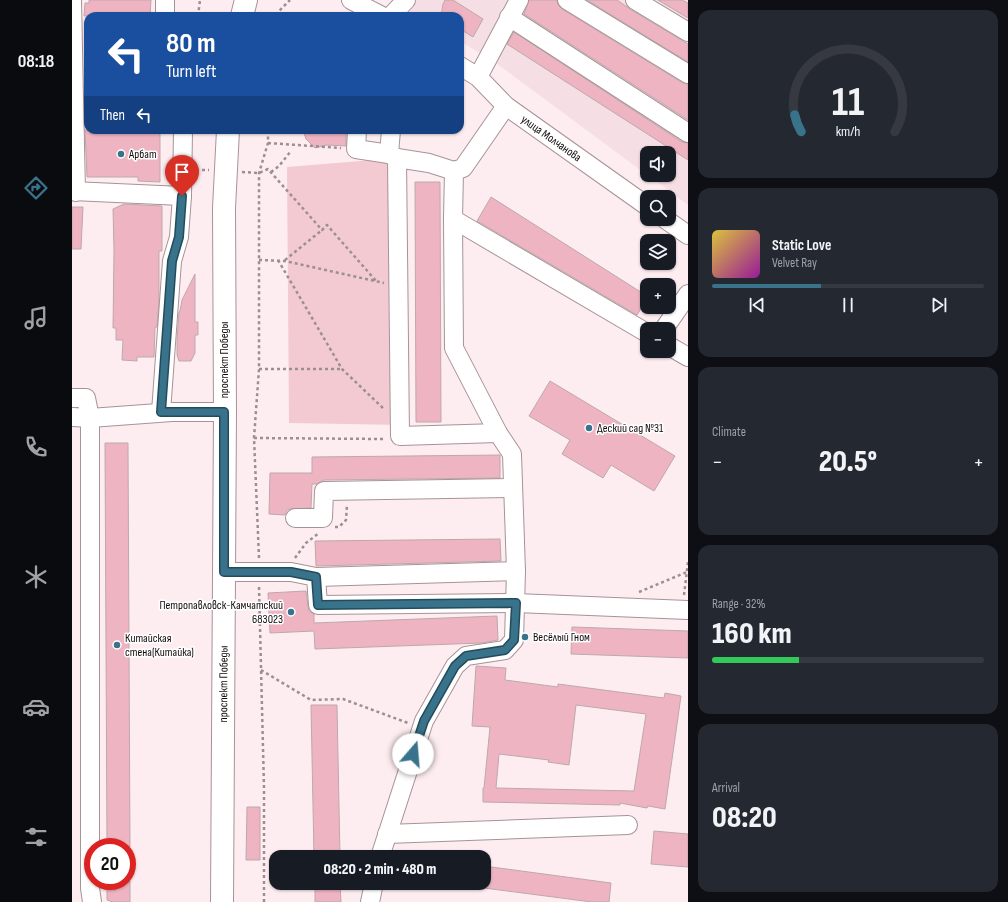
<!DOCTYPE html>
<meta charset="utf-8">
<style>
body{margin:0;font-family:"Sofia Sans Condensed",sans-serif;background:#242831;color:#f1f3f6;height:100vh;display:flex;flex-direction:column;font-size:15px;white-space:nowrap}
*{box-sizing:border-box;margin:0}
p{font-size:13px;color:#9ea1a6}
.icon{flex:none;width:22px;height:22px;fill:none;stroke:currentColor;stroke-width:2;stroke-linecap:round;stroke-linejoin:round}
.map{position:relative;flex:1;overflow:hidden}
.panel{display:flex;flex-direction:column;gap:10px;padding:10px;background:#0d0f14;width:320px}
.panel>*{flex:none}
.top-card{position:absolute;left:12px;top:12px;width:380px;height:122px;border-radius:12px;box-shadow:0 1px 3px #0004;background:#1a4fa0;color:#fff;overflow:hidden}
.buttons{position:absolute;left:568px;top:146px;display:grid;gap:8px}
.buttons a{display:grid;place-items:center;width:36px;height:36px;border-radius:8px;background:#171b24;box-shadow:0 1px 3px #0004;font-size:20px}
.speed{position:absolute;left:12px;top:838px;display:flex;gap:8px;font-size:20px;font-weight:700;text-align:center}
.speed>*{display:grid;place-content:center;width:52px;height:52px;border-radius:50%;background:#171b24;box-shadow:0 1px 3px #0004;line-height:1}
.speed .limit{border:6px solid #d22;background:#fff;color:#111}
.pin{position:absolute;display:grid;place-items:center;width:34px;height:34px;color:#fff;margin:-41px -17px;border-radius:50% 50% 50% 0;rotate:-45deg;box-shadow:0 0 4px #0007}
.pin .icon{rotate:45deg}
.me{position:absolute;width:44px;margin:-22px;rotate:18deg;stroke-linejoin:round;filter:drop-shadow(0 0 3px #0008)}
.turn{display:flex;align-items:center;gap:14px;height:84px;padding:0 16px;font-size:18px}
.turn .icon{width:52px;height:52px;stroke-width:2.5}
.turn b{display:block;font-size:28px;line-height:34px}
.then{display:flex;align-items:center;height:38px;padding:0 16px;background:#0003;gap:8px;font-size:15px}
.big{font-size:30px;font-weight:800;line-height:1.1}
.panel .tile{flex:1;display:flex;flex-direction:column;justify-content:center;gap:6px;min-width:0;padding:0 14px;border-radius:12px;background:#242831}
.panel .dial{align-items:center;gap:0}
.dial svg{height:104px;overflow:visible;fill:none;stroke:#363941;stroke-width:7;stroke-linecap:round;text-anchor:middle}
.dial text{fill:#f1f3f6;stroke:none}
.song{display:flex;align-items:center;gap:12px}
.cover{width:48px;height:48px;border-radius:6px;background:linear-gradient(135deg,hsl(50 70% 55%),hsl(300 70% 35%))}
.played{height:4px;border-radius:2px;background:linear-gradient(90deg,#38738b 40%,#363941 40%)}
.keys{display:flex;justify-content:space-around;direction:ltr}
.heat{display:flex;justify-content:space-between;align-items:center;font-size:22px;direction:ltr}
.charge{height:6px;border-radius:3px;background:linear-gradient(90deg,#34c759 32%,#363941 0)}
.trip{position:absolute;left:197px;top:850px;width:222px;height:40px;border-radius:12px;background:#171b24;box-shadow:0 1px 3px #0004;font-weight:800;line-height:40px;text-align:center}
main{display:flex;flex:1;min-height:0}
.menu{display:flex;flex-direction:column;width:72px;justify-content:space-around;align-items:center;background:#090b0e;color:#9ea1a6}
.menu .icon{width:28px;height:28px}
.menu .current{color:#38738b}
.menu b{font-size:18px;color:#f1f3f6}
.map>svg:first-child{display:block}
</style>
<main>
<nav class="menu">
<b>08:18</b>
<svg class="icon current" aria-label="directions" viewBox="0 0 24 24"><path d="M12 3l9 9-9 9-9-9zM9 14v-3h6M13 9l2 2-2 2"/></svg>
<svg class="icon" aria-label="music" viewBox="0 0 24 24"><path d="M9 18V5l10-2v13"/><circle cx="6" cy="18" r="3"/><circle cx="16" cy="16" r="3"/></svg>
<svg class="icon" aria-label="phone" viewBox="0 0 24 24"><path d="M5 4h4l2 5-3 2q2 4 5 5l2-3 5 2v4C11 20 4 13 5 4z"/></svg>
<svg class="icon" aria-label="climate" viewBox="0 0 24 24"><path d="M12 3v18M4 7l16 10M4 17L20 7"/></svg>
<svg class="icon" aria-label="car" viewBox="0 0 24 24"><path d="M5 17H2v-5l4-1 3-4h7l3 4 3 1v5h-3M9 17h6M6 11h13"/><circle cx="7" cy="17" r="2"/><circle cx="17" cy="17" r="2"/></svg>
<svg class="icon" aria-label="filters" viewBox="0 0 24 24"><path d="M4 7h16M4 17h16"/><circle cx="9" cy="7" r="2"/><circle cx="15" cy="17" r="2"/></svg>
</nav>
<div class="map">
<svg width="616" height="902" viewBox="0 0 616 902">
<rect width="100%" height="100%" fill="#feedf0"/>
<path fill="#f6dfe4" d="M319,0H616V205L576,175H597V153H575V175L421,61L388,41V16H346Z"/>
<path fill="#f3cad2" d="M325,158L329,425L217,423L215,167Z"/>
<path fill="#eeb4c1" stroke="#bda8ad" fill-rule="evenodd" d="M17,0H79L78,16H12L13,3H17Z
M373,0H381L411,19L401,37L388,29V16H369L371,4Z
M457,0H485L486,5L490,9L611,83L616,84V120L452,14Z
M515,0H545L558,9L616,44V62Z
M586,0H610L616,3V18Z
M442,32L610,142L616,143V160L435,44Z
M13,130H88V182L66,181V177H15Z
M231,130H274V146L255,145L243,148L234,139Z
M343,182H368L369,422H344Z
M419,197L575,296V299L565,315L405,221Z
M52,204L90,206V251H87V301L85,327H83L82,357H65V361L50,360L51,340H44V328H41L42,250L41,209Z
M0,207H11L9,249H0Z
M123,274V322H126V335H123V353L119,361H107L105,355V340L107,312L108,311L110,300Z
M478,381L603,456L582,491L539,465L531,478L490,454L498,440L457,416Z
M33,443H56L58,847H35Z
M428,455V478L252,480L245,484H240L239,508L218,509L215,510L213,515L197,514L198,473H240V457Z
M428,539L429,561L244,566L243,541Z
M234,591L236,606L237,611L242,614V623L425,616L426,640L410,643L243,649L242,631L198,633L196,593Z
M500,627L616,631V658L499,654Z
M404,666L434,668L433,680L486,687V684L592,698L593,693L609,696L593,809L576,806L575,808L548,803V805L411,802V788H412L418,727L400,726ZM504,705L574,714L562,791L424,788L427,754L477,760L476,762L497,765Z
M239,705H265L268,857H242Z
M175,807H188V860H174Z
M582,831L616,834V867L579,864Z
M412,866L539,883L537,902H520L412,888Z
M35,881H58V902H41L35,900Z
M243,883H268L269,902H243Z"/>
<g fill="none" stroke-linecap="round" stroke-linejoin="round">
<g stroke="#a69397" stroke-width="20">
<g id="minor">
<path d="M0,0L4,192"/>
<path d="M93,0V16"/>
<path d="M279,0L310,16"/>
<path d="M495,0L616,74"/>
<path d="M563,0L616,32"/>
<path d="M319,16L334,0"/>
<path d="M437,17L616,133"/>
<path id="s1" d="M388,66L406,77L434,106L575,206"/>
<path d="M406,77L447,0"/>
<path d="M285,130L284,149L317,154L325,158"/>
<path d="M317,154L319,130"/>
<path d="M382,171L357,163L325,158L328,436L426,433"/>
<path d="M0,191L110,196"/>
<path d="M381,219L575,333"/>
<path d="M593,219L616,235"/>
<path d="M592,329L616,294"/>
<path d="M597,346L616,357"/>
<path d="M0,398H14L18,418V888L20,902"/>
<path d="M89,412L100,261L107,237L110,196L111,130"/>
<path d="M0,417L18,418L100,412H153"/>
<path d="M223,518H251L252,491L441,488"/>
<path d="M152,572H219L244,577L246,605L444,603L616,610"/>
<path d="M244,577L444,571"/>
<path d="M315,834L556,825"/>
<path d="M308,857L352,721L383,666L394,656L433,650L442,640L444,571L440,454L426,433L382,348L381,219L382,171L391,168L434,106"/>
<path d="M298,902L302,883"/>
</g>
</g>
<g stroke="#a69397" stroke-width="24">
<g id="major">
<path d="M170,16L174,0"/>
<path id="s2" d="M150,902L153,412L152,208L156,130"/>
</g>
</g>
<path stroke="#9b8f91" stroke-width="2.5" stroke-dasharray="3 3" stroke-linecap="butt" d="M126,16L128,0
M207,16V11L218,0
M196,143L269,148
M124,170H137
M170,172L187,173L196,169L250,230L255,225L305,282
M199,172L207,166L219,151
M187,260L213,261L312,283
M206,260L270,369L312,409
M213,260L250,230
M187,369H270
M182,438L311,439
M263,527H267L274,520L275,505
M187,558L182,438L187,369V173L196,143V130
M223,558L234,543L247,533
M187,587L192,788V902
M567,592L615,572
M612,595L616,562
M189,670L239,700L271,699L336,723"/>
<use href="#minor" stroke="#fff" stroke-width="18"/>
<use href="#major" stroke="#fff" stroke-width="22"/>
</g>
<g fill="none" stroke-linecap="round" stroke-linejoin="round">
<g stroke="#244b5a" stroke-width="10">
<path id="route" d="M110,196L107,237L100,261L89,412H152V572H219L244,577L246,605L444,603L442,640L433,650L394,656L383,666L352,721L341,754"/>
</g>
<use href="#route" stroke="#38738b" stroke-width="7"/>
</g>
<g fill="#38738b" stroke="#fff" stroke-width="1.5">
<circle cx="49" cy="154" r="4"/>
<circle cx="517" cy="428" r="4"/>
<circle cx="219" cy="612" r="4"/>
<circle cx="453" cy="637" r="4"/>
<circle cx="45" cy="645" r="4"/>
</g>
<g text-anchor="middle" stroke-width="3" stroke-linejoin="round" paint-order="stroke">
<g font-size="12" fill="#110a0c" stroke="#fff">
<text dy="4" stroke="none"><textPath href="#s1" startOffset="117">улица Молчанова</textPath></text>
<text transform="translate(152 360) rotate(-90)" y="4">проспект Победы</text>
<text dy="4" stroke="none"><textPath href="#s2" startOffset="218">проспект Победы</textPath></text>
</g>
<g font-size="12" fill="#110a0c" stroke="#fff" text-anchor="start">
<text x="57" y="158">Арбат</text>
<text x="525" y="432">Деский сад №31</text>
<text x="211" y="609" text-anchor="end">Петропавловск-Камчатский<tspan x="211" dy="14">683023</tspan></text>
<text x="461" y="641">Весёлый Гном</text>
<text x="53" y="642">Китайская<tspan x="53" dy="14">стена(Китайка)</tspan></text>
</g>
</g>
</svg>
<div class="buttons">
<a><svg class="icon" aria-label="sound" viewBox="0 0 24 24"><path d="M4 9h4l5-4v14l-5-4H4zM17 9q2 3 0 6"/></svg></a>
<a><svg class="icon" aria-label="search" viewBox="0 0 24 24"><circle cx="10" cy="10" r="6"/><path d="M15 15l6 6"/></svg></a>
<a><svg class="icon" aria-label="layers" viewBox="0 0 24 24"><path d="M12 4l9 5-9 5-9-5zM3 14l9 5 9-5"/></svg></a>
<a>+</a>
<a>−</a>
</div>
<div class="speed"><div class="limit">20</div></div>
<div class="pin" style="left:110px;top:196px;background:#d93025"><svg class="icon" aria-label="arrive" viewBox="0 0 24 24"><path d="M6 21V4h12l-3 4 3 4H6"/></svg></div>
<svg class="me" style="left:341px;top:754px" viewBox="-20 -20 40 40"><circle r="19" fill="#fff"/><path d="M0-13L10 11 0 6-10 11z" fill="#38738b"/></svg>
<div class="trip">08:20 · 2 min · 480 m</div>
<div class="top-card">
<div class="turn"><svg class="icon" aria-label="left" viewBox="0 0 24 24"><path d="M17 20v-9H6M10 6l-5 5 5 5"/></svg><div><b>80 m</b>Turn left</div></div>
<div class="then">Then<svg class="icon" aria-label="left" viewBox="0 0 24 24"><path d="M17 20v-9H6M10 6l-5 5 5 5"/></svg></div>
</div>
</div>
<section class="panel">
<div class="tile dial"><svg viewBox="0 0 100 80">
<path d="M14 69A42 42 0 1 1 86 69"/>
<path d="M14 69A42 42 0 0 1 9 56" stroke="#38738b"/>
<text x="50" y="56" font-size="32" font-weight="700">11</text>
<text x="50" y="72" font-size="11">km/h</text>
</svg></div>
<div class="tile">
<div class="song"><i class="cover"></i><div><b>Static Love</b><p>Velvet Ray</p></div></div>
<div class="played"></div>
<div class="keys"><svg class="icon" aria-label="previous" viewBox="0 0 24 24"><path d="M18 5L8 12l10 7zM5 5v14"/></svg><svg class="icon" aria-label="pause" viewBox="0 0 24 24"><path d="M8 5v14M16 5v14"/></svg><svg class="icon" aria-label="next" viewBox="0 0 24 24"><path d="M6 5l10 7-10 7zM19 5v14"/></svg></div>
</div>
<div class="tile"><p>Climate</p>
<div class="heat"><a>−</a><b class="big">20.5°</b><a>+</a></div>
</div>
<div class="tile"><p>Range · 32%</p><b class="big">160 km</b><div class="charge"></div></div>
<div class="tile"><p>Arrival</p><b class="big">08:20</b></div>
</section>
</main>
